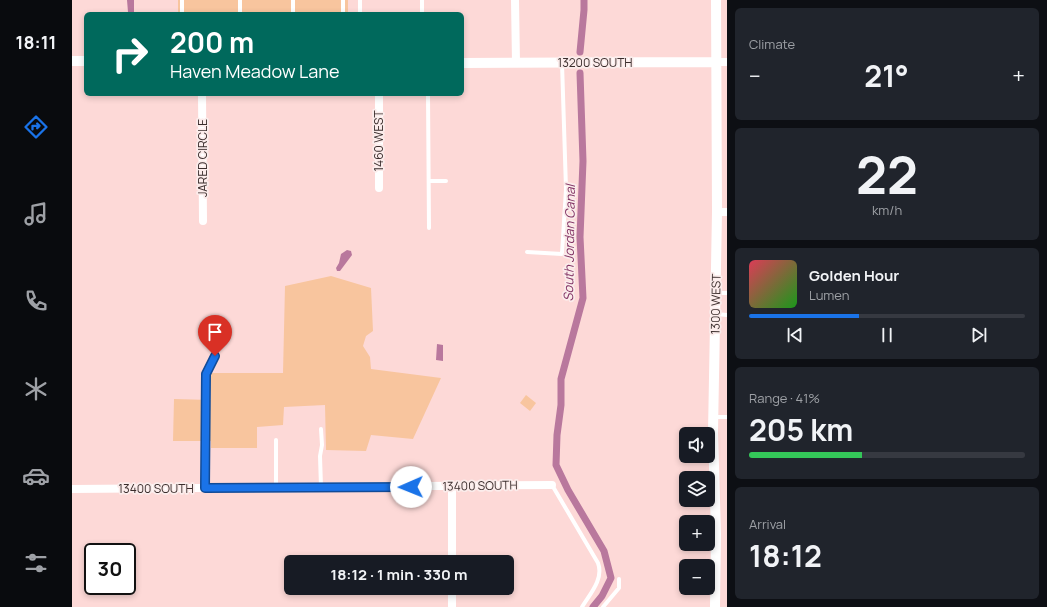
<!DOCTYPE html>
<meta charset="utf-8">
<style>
body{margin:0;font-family:Manrope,sans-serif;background:#20242c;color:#f1f3f6;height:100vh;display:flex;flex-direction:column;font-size:15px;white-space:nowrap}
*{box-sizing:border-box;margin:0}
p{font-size:13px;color:#9ea1a6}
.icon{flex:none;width:22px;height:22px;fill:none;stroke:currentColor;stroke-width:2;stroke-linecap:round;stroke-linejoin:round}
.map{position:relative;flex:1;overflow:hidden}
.drawer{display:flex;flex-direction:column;gap:8px;padding:8px;background:#0d0f14;width:320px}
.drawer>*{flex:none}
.guide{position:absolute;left:12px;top:12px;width:380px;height:84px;border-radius:6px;box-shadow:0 2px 6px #0003;background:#00695c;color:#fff;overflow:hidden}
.buttons{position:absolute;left:607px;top:427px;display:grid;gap:8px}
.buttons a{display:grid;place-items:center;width:36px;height:36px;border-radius:6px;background:#171b24;box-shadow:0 2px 6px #0003;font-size:20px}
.speed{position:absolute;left:12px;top:543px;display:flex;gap:8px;font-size:20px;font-weight:700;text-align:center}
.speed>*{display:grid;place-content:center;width:52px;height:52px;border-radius:50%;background:#171b24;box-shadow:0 2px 6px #0003;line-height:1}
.speed .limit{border:2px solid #111;border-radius:6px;background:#fff;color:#111}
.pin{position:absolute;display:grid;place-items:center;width:34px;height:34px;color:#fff;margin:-41px -17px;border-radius:50% 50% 50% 0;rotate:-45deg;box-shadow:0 0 4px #0007}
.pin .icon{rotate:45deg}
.me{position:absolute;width:44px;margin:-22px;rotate:269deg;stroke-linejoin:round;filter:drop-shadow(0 0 3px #0008)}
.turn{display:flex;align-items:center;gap:14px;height:84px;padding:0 20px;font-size:18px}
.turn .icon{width:52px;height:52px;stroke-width:2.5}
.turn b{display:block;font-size:28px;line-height:34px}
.big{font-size:30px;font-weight:700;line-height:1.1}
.drawer .tile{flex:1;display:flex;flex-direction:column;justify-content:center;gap:6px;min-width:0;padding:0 14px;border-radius:6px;background:#20242c}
.drawer .dial{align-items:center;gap:0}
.dial b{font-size:52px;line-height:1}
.song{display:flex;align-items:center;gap:12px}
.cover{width:48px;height:48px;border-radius:6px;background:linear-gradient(135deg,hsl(350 70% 55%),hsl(120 70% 35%))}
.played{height:4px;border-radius:2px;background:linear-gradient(90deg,#1a73e8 40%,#363941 40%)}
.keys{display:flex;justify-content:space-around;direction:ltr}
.heat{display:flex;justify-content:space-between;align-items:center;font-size:22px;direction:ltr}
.charge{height:6px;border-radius:3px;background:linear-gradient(90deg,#34c759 41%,#363941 0)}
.trip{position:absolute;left:212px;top:555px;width:230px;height:40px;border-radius:6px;background:#171b24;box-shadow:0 2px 6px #0003;font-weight:700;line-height:40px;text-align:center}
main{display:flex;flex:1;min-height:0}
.menu{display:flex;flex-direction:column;width:72px;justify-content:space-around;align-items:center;background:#090b0e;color:#9ea1a6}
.menu .icon{width:28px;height:28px}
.menu .current{color:#1a73e8}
.menu b{font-size:18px;color:#f1f3f6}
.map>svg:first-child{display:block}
</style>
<main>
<nav class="menu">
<b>18:11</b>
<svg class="icon current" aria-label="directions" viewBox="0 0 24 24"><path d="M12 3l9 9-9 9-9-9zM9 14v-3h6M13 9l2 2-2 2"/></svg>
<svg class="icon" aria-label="music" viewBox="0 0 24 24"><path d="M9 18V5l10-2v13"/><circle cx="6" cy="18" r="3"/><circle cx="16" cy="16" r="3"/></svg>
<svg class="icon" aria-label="phone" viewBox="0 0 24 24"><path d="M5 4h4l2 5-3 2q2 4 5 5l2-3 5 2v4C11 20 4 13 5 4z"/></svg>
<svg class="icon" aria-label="climate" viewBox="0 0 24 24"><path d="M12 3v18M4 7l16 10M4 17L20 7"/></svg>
<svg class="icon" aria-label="car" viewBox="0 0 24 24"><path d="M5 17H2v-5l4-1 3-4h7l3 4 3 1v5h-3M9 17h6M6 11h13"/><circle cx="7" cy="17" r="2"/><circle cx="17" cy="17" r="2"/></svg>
<svg class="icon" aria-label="filters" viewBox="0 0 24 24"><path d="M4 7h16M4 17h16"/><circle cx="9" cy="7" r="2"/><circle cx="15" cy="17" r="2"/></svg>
</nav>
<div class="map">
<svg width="655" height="607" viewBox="0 0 655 607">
<rect width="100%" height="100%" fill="#fdd9d7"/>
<path fill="#f8c59e" d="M106,0H276V14H106Z
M259,276L299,288L301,331L294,336L291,346L298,357L299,369L369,378L341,439L299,435L294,451L254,450L253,405L212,407L211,425L185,427V448H139V441H101L102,399L139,400L138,373H211L213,286Z
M454,395L464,403L458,411L448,403Z"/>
<path fill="#b9789d" d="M55,0H62V12H56Z
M275,250L279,251L280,255L268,271H265L264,268L267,263L269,254Z
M365,344L371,345V361L364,360Z"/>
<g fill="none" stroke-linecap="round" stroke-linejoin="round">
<path stroke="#b9789d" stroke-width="7" d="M508,52L512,10V0
M508,73L511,161L508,237L511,298L489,379V405L485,435L484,465L496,490L532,551L539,578L530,596L521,607"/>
<path stroke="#fff" stroke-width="4" d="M110,0V14
M221,0V14
M271,0V14
M288,0V14
M350,0V14
M168,14V0
M356,94L357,228
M357,181H374
M455,252L490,254L494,189L490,63
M644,293H655
M644,314L655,315
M642,417H655
M480,485L526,563C532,579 518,594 510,607
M204,487V440
M249,487L248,456L250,445L249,429
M531,607L547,588V579"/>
<path stroke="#fff" stroke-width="8" d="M443,0L444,63
M644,62H655
M130,94L131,221
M307,188V94
M645,212H655
M380,487V562
M133,488L134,374L143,356
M0,489L480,485
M380,588V607"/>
<path stroke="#fff" stroke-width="10" d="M0,61H14
M390,63L644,62
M643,607L644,534L641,432L645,212L644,0"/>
</g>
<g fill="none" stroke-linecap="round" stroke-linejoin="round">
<g stroke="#114b97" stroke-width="10">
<path id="route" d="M143,356L134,374L133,488L339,487"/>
</g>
<use href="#route" stroke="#1a73e8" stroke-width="7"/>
</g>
<g text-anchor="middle" stroke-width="3.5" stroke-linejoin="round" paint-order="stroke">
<g font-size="12" fill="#3a2d2c" stroke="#fbeceb">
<text x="523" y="67">13200 SOUTH</text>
<text transform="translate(307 141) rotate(-90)" y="4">1460 WEST</text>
<text transform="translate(131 158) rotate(-90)" y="4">JARED CIRCLE</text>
<text transform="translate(644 304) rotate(-89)" y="4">1300 WEST</text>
<text transform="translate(408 486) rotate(-1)" y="4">13400 SOUTH</text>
<text x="84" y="493">13400 SOUTH</text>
</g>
<g font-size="13" font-style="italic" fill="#833465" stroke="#fbeceb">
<text transform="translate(497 243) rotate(-89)" y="5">South Jordan Canal</text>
</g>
</g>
</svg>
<div class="buttons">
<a><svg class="icon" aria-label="sound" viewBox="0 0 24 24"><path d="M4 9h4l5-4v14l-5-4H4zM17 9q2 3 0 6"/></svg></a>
<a><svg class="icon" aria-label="layers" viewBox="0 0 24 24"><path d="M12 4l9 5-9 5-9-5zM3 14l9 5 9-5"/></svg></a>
<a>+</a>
<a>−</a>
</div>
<div class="speed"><div class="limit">30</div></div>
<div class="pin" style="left:143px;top:356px;background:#d93025"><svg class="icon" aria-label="arrive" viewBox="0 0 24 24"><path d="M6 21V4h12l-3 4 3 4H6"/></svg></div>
<svg class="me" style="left:339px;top:487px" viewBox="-20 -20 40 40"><circle r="19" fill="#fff"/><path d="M0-13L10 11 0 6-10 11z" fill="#1a73e8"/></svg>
<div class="trip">18:12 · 1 min · 330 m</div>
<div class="guide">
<div class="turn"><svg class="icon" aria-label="right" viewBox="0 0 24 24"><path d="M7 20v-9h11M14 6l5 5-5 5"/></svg><div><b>200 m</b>Haven Meadow Lane</div></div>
</div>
</div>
<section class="drawer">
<div class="tile"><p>Climate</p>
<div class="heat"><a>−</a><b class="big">21°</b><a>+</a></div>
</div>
<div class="tile dial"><b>22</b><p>km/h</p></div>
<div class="tile">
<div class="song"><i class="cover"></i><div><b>Golden Hour</b><p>Lumen</p></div></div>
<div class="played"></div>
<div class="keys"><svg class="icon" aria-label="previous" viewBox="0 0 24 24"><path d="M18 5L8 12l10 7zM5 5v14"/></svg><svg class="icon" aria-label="pause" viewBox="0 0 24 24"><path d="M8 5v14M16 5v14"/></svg><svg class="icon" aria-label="next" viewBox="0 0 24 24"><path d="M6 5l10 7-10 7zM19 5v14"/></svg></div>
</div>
<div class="tile"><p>Range · 41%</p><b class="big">205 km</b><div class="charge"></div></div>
<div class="tile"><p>Arrival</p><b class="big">18:12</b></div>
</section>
</main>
